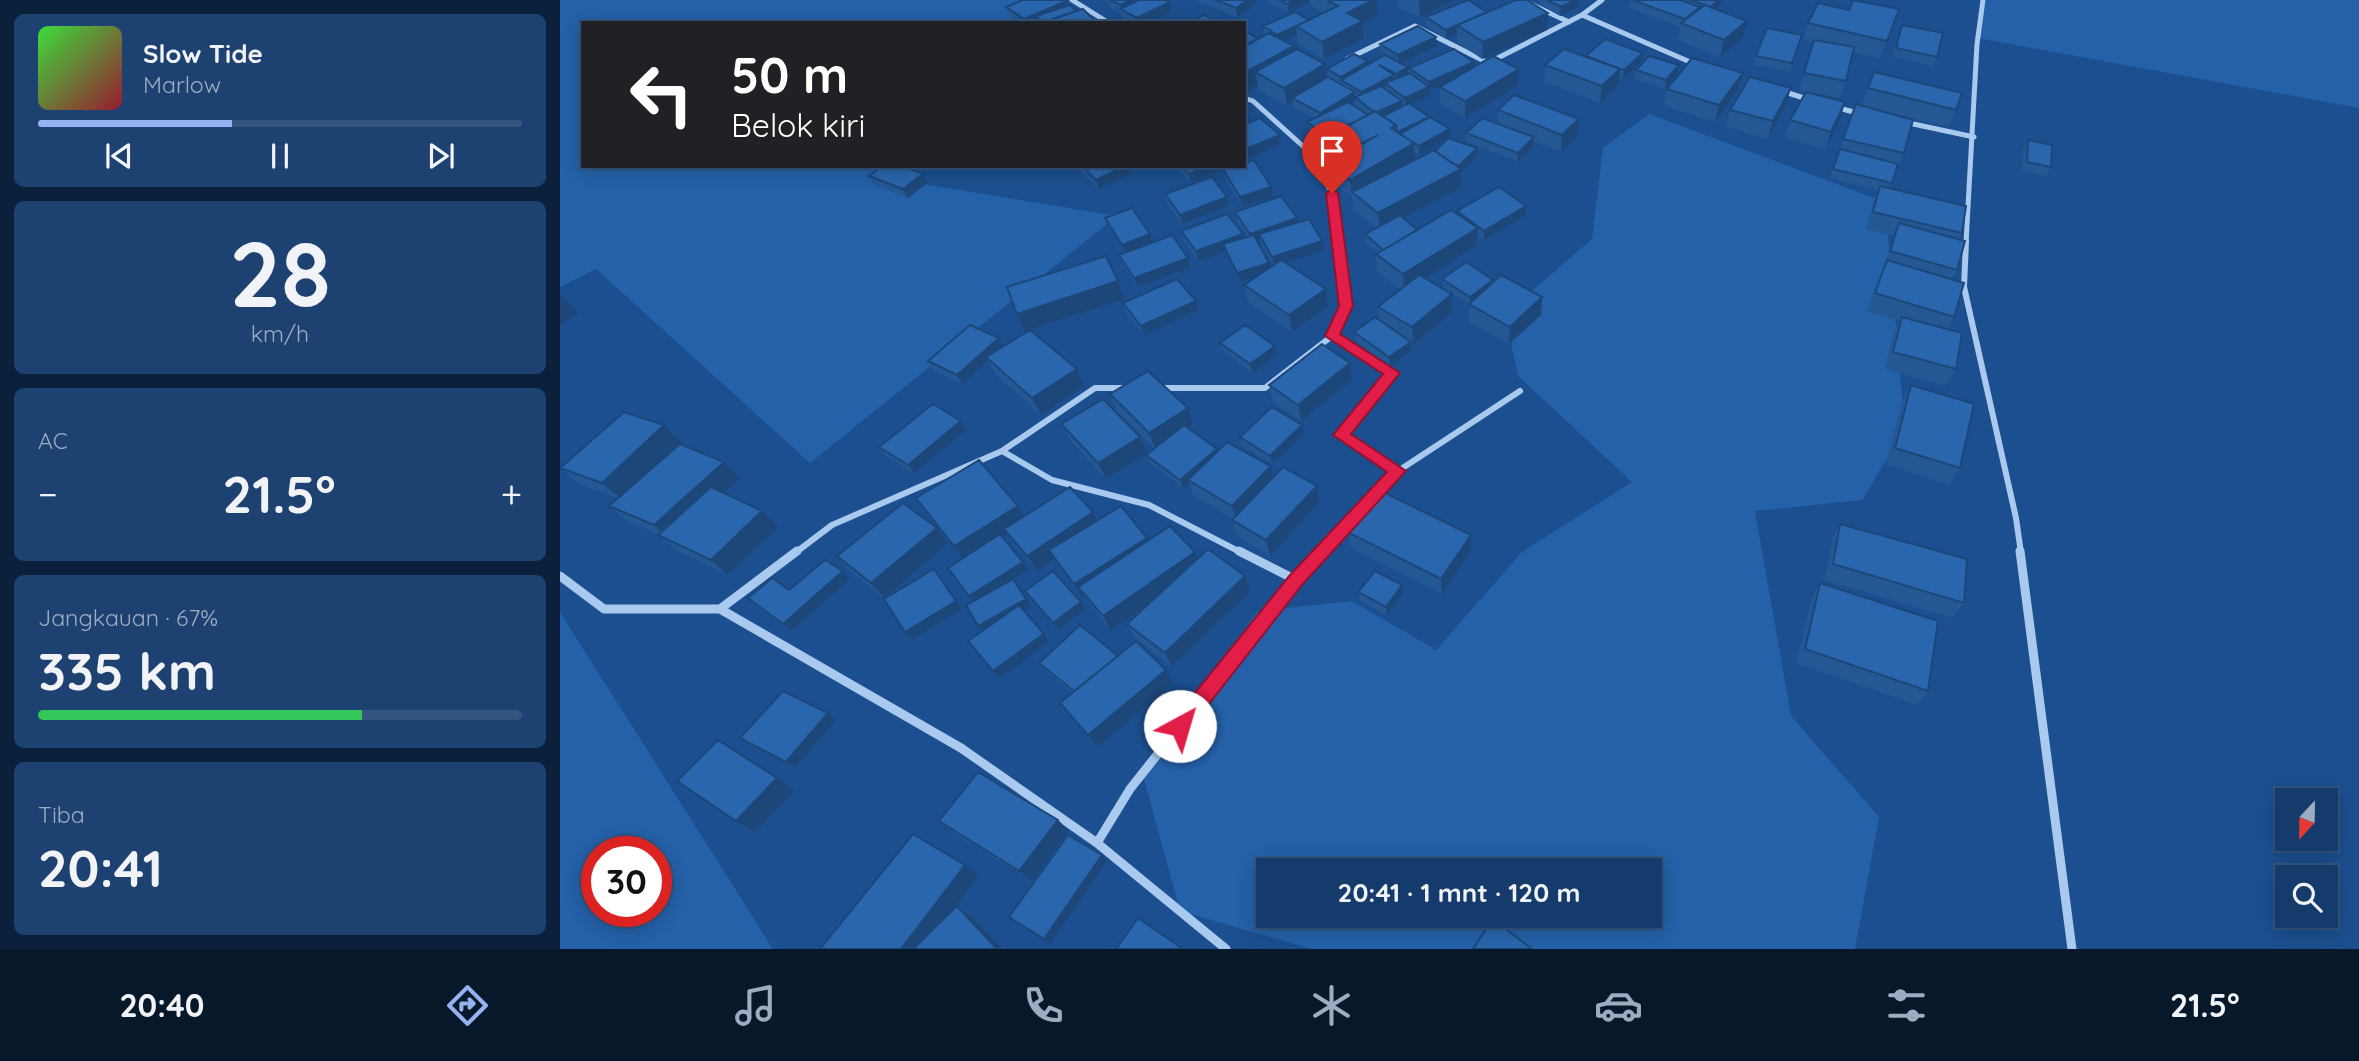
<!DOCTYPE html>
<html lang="id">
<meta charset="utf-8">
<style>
body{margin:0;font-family:Quicksand,sans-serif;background:#1d4271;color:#f1f3f6;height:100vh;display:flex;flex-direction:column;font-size:26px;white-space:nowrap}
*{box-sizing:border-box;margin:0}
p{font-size:23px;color:#9dadc1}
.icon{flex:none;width:38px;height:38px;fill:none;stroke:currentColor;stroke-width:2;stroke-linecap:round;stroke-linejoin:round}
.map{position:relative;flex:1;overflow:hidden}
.drawer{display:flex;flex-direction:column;gap:14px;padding:14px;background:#0b203b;width:560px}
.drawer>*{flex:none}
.guide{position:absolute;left:21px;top:21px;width:665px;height:147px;border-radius:0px;box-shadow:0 4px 18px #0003,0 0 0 2px #33557e;background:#202124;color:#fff;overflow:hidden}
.needle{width:46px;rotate:202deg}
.buttons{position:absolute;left:1715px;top:788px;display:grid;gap:14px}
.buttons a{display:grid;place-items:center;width:63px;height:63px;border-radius:0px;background:#143b6b;box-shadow:0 4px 18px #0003,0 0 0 2px #33557e;font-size:35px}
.speed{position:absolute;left:21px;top:836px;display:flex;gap:14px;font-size:35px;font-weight:700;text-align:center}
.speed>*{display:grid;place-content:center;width:91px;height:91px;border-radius:50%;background:#143b6b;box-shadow:0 4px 18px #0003,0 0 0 2px #33557e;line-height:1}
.speed .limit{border:10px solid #d22;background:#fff;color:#111}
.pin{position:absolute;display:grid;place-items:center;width:60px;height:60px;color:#fff;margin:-72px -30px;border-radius:50% 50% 50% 0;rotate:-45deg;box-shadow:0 0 7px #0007}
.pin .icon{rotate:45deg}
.me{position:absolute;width:77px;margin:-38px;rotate:39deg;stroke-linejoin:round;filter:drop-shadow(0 0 5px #0008)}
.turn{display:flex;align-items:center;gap:24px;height:147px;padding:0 35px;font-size:32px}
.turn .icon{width:91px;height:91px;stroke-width:2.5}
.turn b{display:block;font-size:49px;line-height:60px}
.big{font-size:52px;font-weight:800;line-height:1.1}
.drawer .card{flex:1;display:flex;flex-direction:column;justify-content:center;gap:10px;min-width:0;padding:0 24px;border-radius:10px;background:#1d4271}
.drawer .dial{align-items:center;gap:0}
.dial b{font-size:91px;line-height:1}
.song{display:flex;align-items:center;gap:21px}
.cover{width:84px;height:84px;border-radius:10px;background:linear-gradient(135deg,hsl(120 70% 55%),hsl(350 70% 35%))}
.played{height:7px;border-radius:4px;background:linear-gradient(90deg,#95b2f1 40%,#33557e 40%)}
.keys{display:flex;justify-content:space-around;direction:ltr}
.heat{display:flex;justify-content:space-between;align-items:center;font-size:38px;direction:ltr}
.charge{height:10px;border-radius:5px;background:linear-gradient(90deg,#34c759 67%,#33557e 0)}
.trip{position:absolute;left:696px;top:858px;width:406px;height:70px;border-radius:0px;background:#143b6b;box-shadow:0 4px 18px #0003,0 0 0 2px #33557e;font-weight:800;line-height:70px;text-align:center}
.dock{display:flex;height:112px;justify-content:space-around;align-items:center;background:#08182b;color:#9dadc1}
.dock .icon{width:49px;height:49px}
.dock .current{color:#95b2f1}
.dock b{font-size:32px;color:#f1f3f6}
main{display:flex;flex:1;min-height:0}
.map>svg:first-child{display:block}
</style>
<main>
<section class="drawer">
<div class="card">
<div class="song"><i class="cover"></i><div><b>Slow Tide</b><p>Marlow</p></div></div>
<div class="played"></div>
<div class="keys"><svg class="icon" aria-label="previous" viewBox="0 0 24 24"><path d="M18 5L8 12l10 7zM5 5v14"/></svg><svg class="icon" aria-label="pause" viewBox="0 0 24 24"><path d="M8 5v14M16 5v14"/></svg><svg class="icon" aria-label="next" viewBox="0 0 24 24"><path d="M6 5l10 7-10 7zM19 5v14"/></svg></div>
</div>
<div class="card dial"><b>28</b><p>km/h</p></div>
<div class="card"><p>AC</p>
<div class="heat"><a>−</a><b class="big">21.5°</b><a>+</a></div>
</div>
<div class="card"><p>Jangkauan · 67%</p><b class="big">335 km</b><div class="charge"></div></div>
<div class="card"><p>Tiba</p><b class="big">20:41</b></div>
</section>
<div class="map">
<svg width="1799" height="949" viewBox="0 0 1799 949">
<rect width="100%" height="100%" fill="#1b4f8f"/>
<path fill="#2461a8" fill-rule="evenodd" d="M0,0H479L462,23H23V166H355L345,181L557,216L250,463L36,269L0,287Z
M1426,0H1799V108L1417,38Z
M1089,114L1325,202L1345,429L1302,500L1195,511L1231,716L1319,817L1295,949H751L620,911L581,768L698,611L792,601L876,650L962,552L1072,482L958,376L945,314L1032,239L1043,148ZM709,870H1090V915H709Z
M0,612L213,949H0ZM96,852V912H37V852Z"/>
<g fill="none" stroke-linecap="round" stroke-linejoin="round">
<path stroke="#a9c9ee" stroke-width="5" d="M512,0L549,23
M962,0L1009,22
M1022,15L1137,65
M787,59L855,26L928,63L1022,15L1042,0
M1222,91L1250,100
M684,98L693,101L745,148L772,193L778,243
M1275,107L1301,114
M1344,122L1414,137
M1406,243L1417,44L1423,0"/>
<path stroke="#a9c9ee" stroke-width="6" d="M1406,241L1404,287L1456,518L1461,553
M772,336L833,373L781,435L838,471
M596,388H705L772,336L786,306L778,241
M442,451L492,480L589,505L682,553
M235,553L272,525L442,451L535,388H567
M762,553L838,471L960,391"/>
<path stroke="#a9c9ee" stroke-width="9" d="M679,551L736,580
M1460,551L1512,949
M0,576L44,609H160L401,748L537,843L666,949
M160,609L237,551
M537,843L570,789L736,580L763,551"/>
</g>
<path fill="#245895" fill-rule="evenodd" d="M548,0H606L612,11L589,23H571L562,18L561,13L550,8Z
M634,0H698L694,2L695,5L677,17Z
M706,0H817L818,15L803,23L804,39L764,59L738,44L737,35L725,41L734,46V51L765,64L767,78H768L767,69L808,61L809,65L825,56L821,53L820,44L877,46L840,63L848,67V73L849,68L914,62V67L959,69L958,86L905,118L880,104V87L869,91L870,96L851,104L869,118L890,129V138H889L916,158L901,173V187L843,218L857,230L897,214V211L966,215L924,240L918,236L917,245L865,278L892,312L853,345L851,343V351L830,366L795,341L794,332L819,320L818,307L840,289L817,272L816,254L818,253L806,243L805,234L816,228L793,210L792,197L769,182L767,164H769L761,158L759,141L761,140L749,131L747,122L755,119L734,107L733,102L727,105L698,90V85L686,92L684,91V30L698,39L705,35L703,26L749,20L763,13L751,6L750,2L729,13ZM795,101V106L804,112L791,104ZM887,139L875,151L855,160V152L859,155Z
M837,0H895L860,18L837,7Z
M979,0H1019V7L1000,16L979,4Z
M1071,0H1162L1161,5L1156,9L1183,38L1160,57L1118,40L1120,27L1069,8Z
M508,5L516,11L537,23H460L450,15L446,7Z
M1339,9L1320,58L1293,52L1286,81L1280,98L1239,90L1253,43L1243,40L1248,23L1289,10Z
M927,12L988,13L987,30L922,59L897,42V35L886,39L866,26V17Z
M1342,25L1377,57L1373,66L1332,57Z
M1242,35L1230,72L1194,65L1196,56Z
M1083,53L1081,62L1063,79L1059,78L1058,86L1040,103L984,82L985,65L1026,57Z
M1076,70L1117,74L1105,89L1075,79Z
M1183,73L1178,90L1155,122L1104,106L1107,89Z
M1308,88L1396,110L1388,127L1301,106Z
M1226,105L1208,139L1166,127L1170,110Z
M938,110L1017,137L1001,152L974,142V146L958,162L906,142V133L938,124Z
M1230,120H1280L1265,149L1225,138Z
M1283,139L1344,153L1336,171L1330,188L1402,233L1399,239L1397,270L1392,280L1394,317L1388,329L1396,369L1386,386L1325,369L1333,334L1340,321L1307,311L1323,269L1334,236L1306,229L1313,203L1318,190L1270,178Z
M1468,140L1491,167L1486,176L1462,171L1463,149Z
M506,166H568L571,174L539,189L522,172L520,168L513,172Z
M615,166H671L666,168L711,187L713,197L682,206L665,178L663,170L631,183Z
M309,176L367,183L348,198L314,185Z
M605,194L669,206L622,224L607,203Z
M675,212L738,223L764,250L725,262L766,289L768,306L732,332L688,302L684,285L697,276L679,282L665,250L638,261L623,240L621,231L683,234L684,238L688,237L677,221ZM700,241L713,265L710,268L697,242Z
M545,218L593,243L628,258L631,267L578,287L563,265L559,255L565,253L549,227Z
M882,279L933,280V283L982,297L981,315L949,344L908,321L909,305L883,288Z
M636,301L638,310L584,335L566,312L563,303Z
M660,343L715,346L717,355L692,373L663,351Z
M443,347L517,369L524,386L481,415L435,374L428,361L402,384L373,370L368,361Z
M790,363L792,380L741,421L713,402L709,385Z
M1351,385L1400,468L1389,485L1326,464L1342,402Z
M550,394L628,408L633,425L628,428L657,449L658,451L711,466L714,477L757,486L760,502L710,556L677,536L672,520L673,519L634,496L629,483L623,488L590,463L586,455L594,448L557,411Z
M501,424L587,453L546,479L510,440Z
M742,425L744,434L712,464L682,446L680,437Z
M406,430L354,473L325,455L319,447Z
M121,442L103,459L164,462L180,478L164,493L218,527L168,575L116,550L98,535L67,521L49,506L58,498L19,484L0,468Z
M356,498L464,516L533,512L537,521L587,538L589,540L638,558L690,591L612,667L575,638L567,624L588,605L551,631L525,598L523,599L495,559L477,571L454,544L448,534L443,538L468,570L453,579L471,607L464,611L489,642L439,679L422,631L413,601L403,558Z
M1280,524L1404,603L1392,618L1265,580L1272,539Z
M377,528L388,543L325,598L291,572L277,556Z
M789,533L911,535V551L882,594L791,548Z
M290,579L231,631L196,606L188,598Z
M1260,583L1368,691L1357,705L1236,663L1252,598Z
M842,585L843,593L827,615L799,600L798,592Z
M465,591L526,609L498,630L470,599Z
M558,656L613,683L538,747L510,716L500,703L513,693L484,670L479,663Z
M268,713L276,720L235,768L190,744L180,738Z
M498,820L509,831L472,881L392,832L379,821Z"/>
<path fill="#1d4779" d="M571,0H582L562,10L561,5Z
M688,0H698L694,2L695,5L677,17L676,8Z
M736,0H750V2L729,13L727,4Z
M813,0H817L818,15L803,23L804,39L764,59L762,42L787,13Z
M862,0H895L860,18L859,1Z
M1016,0H1019V7L1000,16L1001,7Z
M1158,0H1162L1161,5L1148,16L1150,7Z
M507,1L510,10L476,16L479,23H465L464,19Z
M610,2L612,11L589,23H578L577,18Z
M988,13L987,30L922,59L923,42Z
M749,20L736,26L737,35L718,44L717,35Z
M1187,21L1183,38L1160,57L1164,40Z
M897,26V35L886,39V30Z
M876,37L877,46L839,64L838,55Z
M734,46L736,63L695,72L698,85L686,92L684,73Z
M1083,53L1081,62L1063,79L1064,70Z
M808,61L809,70L782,80L781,77Z
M914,62V72L869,91L870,96L845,107V98L869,87V82Z
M765,64L767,81L732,98L733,102L727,105L724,88Z
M1119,65L1117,74L1105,89L1106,80Z
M848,67V76L837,83L836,74Z
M959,69L958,86L905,118V101Z
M1060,69L1058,86L1040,103L1042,86Z
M1183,73L1178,90L1155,122L1159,105Z
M834,75V84L825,83V89L803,101L802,92Z
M1231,88L1226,105L1208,139L1213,121Z
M795,92V101L761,122L760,113Z
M842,101V110L820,120L816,113Z
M1285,102L1280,120L1265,149L1271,132Z
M688,117L690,126L684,129V119Z
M869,117V126L846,137L837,133Z
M1019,119L1017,137L1001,152L1002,135Z
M890,129V138L859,155V146Z
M720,135L721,144L684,160V150Z
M974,137V146L958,162V153Z
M854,143L855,160L792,192V197L790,180Z
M917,148L916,158L901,173V187L820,230L818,213L899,170V166Z
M511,166H520V168L513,172Z
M566,166H568L571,174L539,189L536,180Z
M648,166H671L631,183L629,174Z
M363,174L367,183L348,198L343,189Z
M711,187L713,197L682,206L680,197Z
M667,197L669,206L622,224L620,215Z
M966,206V215L924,240V231Z
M737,218L739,227L699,234L700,241L692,243L690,234Z
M918,228L917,245L844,292L843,274Z
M590,234L593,244L565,254L562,245Z
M683,234L685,243L663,244L665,251L638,261L636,251Z
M762,241L764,250L714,266L712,257Z
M628,258L631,267L578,287L574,278Z
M709,263L710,273L679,282L677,273Z
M933,280V289L910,306V297Z
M558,281L564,299L465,331L457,314Z
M766,289L768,306L732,332L729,315Z
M892,294V312L853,345L852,327Z
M2,296L18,314L0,325V297Z
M982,297L981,315L949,344L950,327Z
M636,301L638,310L584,335L581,326Z
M439,338L443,347L426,357L428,361L402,384L397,375Z
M851,342V351L830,366L829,357Z
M715,346L717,355L692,373L690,364Z
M790,363L792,380L741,421L738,405Z
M517,369L524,386L481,415L472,398Z
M628,408L633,425L595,449L589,433Z
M401,421L406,430L354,473L348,465Z
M104,425L121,442L61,499L42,483Z
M742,425L744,434L712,464L710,456Z
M580,437L587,453L546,479L538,463Z
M657,449L660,457L628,480L629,483L623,488L620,480Z
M164,462L180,478L112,541L94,525Z
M711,466L715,482L677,521L672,506Z
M757,486L760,502L710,556L706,540Z
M458,506L468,522L444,529L448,534L405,561L394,546Z
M202,511L218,527L168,575L151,560Z
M533,512L541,528L489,550L495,559L477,571L467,556Z
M377,528L388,543L325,598L311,583Z
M911,535V551L882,594L881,579Z
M587,538L594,553L518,587L525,598L523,599L514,584Z
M635,552L641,567L551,631L543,616Z
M463,562L468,570L453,579L471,607L424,634L418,626L415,604L409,596Z
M374,569L402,609L352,639L345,632Z
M283,571L290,579L231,631L223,624Z
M685,576L690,591L612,667L605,653Z
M842,585L843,593L827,615L826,607Z
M521,602L526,609L498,630L493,623Z
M484,634L489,642L439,679L433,671Z
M606,670L613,683L538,747L528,735Z
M268,713L276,720L235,768L226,762Z
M217,778L234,790L195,832L176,821Z
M498,820L509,831L472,881L459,871Z
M542,855L547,861L490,944L484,939Z
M405,865L419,875L363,949H341Z
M397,906L411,916L443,949H437Z"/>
<path fill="#2a66ad" stroke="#1d4779" stroke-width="2" d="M463,0H505L507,1L464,19L446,7Z
M550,0H571L561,5Z
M579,0H606L610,2L577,18L560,9Z
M656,0H688L676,8Z
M720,0H736L727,4Z
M767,0H813L787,13L803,21L762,42L736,26L778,6Z
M908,0L927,12L886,30L866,17Z
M956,0H967L988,13L923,42L897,25Z
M987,0H1016L1001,7Z
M1072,0H1120L1140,7L1125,19Z
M1130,0H1158L1151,7Z
M1293,0L1339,9L1327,41L1248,23L1258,3L1289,10Z
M510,5L516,11L487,21L488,23H483L476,16Z
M1145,5L1187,21L1164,40L1121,23Z
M523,9L537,23H489L487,21Z
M735,12L749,20L717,35L703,26Z
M644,15L658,23H628Z
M1342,25L1383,33L1377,57L1336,48Z
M858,26L876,37L838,55L820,44Z
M1207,28L1242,35L1232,63L1196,56Z
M684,30L698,39L684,45Z
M709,33L734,46L684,73V47Z
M1045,39L1083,53L1064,70L1026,56Z
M1254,40L1294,47L1286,81L1244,73Z
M737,49L765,64L724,88L695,72Z
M894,49L914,62L869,82L849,68Z
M1004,49L1060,69L1042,86L985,65Z
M794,54L808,61L781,77L767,69Z
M825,55L848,67L836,74L819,65L834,75L802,92L781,80Z
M933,56L959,69L905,101L880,87Z
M1089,56L1119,65L1106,80L1076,70Z
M1132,58L1183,73L1159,105L1107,89Z
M1314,72L1402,93L1396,110L1308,88Z
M850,73L869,87L845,98L825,83Z
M768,77L795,92L760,113L732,98Z
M1190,77L1231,88L1213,121L1170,110Z
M821,86L842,101L817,112H814L795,97Z
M1246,92L1285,102L1271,132L1230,120Z
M954,95L1019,119L1002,135L938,110Z
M788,102L808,115L767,136L747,122Z
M849,103L869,117L838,132H837L836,125L823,116Z
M1296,104L1353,120L1344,153L1283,139Z
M815,111L836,125L831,128L854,143L790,180L767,164L818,135L780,155L759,141Z
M870,117L890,129L859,146L840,134Z
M700,118L720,135L684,150V125Z
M922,118L974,137L958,153L906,133Z
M888,138L917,148L899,166L892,163L875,151Z
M1468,140L1492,145L1491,167L1467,162Z
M1280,149L1338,164L1332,183L1273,169Z
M874,150L901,169L818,213L792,192Z
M694,160L711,187L680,197L663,169L674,166H684V163Z
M322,166H342L363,174L343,189L309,176Z
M522,166H566L536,180Z
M621,166H648L629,174Z
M652,177L667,197L620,215L605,194Z
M1320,186L1406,206L1402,233L1313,212Z
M939,187L966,206L924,231L897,211Z
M721,196L737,218L690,234L675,212Z
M572,208L590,234L562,245L545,218Z
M891,210L918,228L843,274L816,254Z
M667,214L683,234L636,251L621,231Z
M840,215L857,230L823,250L805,234Z
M749,219L762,241L712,257L699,234Z
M1339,223L1405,241L1397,270L1330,251Z
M612,235L628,258L574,278L559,255Z
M694,235L709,263L677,273L663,244Z
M546,256L558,281L457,314L447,287Z
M721,260L766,289L729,315L684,285Z
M1327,260L1404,283L1394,317L1315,293Z
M906,262L933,280L910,297L882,279Z
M859,275L892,294L852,327L818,307Z
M941,275L982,297L950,327L909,304Z
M617,279L636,301L581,326L563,303Z
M815,317L851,342L829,357L794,332Z
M1342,317L1402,333L1396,369L1333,352Z
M410,325L439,338L397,375L368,361Z
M685,325L715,346L690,364L660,343Z
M470,330L517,369L472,398L426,357Z
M762,344L790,363L738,405L709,385Z
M588,371L628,408L589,433L550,394Z
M1351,385L1414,404L1400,468L1335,448Z
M543,399L580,437L538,463L501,424Z
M373,404L401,421L348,465L319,447Z
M712,407L742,425L710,456L680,437Z
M64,412L104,425L42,483L0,468Z
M624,425L657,449L620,480L586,455Z
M667,442L711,466L672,506L628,480Z
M120,444L164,462L94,525L49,506Z
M419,460L458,506L394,546L356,498Z
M723,467L757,486L706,540L672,520Z
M151,487L202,511L151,560L98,535Z
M510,487L533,512L467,556L444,529Z
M821,491L911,535L881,579L789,533Z
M343,503L377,528L311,583L277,556Z
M561,506L587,538L514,584L489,550Z
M1280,524L1407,559L1404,603L1273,564Z
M610,526L635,552L543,616L518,587Z
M440,534L463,562L409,596L388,568Z
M648,549L685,576L605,653L567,624Z
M265,560L283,571L223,624L188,598L212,578L229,590Z
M374,569L396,601L345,632L324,599Z
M493,571L521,602L493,623L465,591Z
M815,571L842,585L826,607L798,592Z
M453,579L466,599L418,626L406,605Z
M1260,583L1378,621L1368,691L1245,649Z
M459,605L484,634L433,671L408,641Z
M520,625L558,656L514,691L479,663Z
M576,641L606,670L528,735L500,703Z
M223,691L268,713L226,762L180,738Z
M158,740L217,778L176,821L117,781Z
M418,772L498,820L459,871L379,821Z
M353,834L405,865L341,949H260Z
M508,835L542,855L484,939L449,917Z
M397,906L437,949H353Z
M578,918L623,949H556Z
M933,919L972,949H913Z"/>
<path fill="#e11d48" stroke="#92132f" stroke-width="2" d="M772,189L778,193L793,306L780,334L840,373L791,434L846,471L742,585L627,732L620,735L613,732L611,726L613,720L730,575L827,472L773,435L823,374L765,336L779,306L766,193Z"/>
</svg>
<div class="buttons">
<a><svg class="needle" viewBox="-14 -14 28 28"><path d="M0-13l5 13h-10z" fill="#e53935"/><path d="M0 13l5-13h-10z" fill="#9dadc1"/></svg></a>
<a><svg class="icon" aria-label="search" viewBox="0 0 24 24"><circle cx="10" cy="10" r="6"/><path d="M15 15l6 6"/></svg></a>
</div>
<div class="speed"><div class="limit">30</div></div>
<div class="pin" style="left:772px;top:193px;background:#d93025"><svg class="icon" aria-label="arrive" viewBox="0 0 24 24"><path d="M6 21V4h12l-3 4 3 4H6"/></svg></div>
<svg class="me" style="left:620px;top:726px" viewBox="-20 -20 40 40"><circle r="19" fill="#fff"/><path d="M0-13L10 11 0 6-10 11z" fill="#e11d48"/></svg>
<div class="trip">20:41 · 1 mnt · 120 m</div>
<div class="guide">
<div class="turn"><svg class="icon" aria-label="left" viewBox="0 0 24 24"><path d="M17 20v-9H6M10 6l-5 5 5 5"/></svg><div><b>50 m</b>Belok kiri</div></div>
</div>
</div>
</main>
<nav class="dock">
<b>20:40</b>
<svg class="icon current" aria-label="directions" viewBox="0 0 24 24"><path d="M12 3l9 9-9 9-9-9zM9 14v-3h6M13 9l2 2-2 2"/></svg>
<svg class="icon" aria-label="music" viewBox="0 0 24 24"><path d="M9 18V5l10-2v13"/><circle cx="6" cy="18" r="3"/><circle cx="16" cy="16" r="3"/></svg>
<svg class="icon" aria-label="phone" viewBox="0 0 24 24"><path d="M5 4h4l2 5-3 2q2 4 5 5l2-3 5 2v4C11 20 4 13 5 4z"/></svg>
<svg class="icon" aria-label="climate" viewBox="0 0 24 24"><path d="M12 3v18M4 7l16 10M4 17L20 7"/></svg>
<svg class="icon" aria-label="car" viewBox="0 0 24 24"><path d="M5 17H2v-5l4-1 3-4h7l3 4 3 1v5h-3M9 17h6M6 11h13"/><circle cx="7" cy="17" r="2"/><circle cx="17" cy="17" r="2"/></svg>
<svg class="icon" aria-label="filters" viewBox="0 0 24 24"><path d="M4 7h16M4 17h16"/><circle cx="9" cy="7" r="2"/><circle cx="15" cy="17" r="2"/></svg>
<b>21.5°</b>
</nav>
